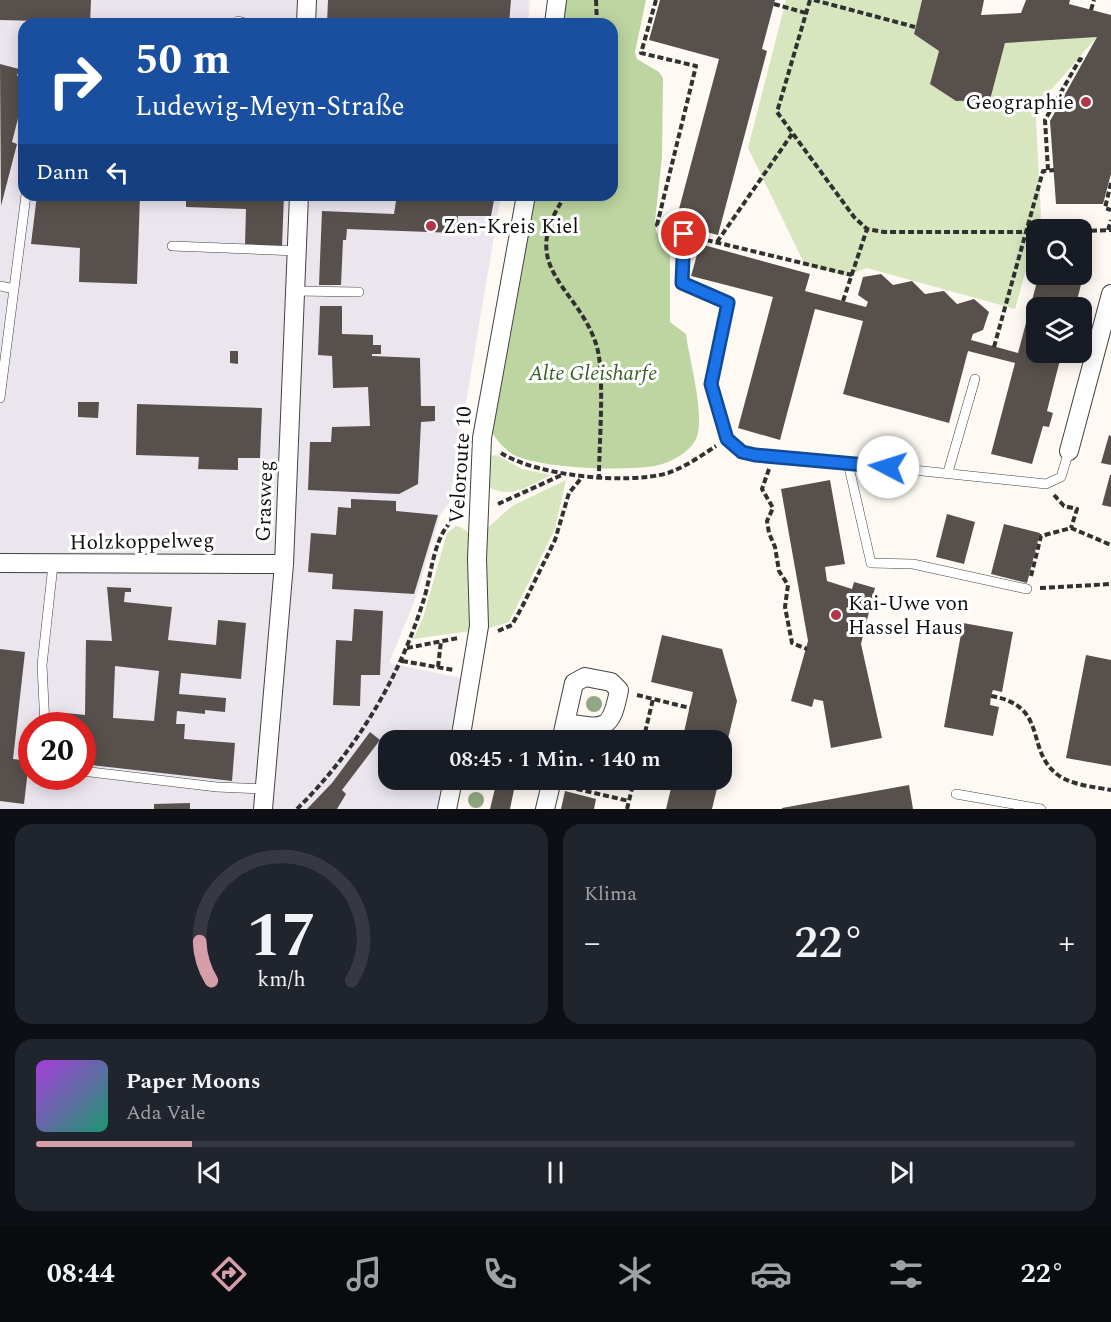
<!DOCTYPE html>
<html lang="de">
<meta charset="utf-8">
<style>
body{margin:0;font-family:Spectral,serif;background:#20242c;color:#f1f3f6;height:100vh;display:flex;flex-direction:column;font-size:22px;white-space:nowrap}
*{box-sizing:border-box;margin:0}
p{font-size:20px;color:#9ea1a6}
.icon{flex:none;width:33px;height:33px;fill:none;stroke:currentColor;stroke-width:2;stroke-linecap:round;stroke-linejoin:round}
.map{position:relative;height:809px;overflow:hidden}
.sheet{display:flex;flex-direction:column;gap:15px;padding:15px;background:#0d0f14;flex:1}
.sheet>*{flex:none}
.top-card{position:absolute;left:18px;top:18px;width:600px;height:183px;border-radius:18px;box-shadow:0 3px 15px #0003;background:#1a4fa0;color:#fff;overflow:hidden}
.buttons{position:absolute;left:1026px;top:219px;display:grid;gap:12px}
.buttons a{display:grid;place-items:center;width:66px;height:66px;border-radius:12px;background:#171b24;box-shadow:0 3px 15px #0003;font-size:30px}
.speed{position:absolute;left:18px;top:712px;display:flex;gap:12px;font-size:30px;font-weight:700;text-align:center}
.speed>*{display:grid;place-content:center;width:78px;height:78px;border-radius:50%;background:#171b24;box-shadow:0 3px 15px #0003;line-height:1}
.speed .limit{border:9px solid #d22;background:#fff;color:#111}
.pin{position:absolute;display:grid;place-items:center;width:51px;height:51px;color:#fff;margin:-26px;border:3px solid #fff;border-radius:50%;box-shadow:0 2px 6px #0007}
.me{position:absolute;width:66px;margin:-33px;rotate:275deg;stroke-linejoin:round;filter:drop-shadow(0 0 4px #0008)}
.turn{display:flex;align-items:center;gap:21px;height:126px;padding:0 18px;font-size:27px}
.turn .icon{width:78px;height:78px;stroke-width:2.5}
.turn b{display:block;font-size:42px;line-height:51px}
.then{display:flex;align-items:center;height:57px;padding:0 18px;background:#0003;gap:12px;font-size:22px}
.big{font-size:45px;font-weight:600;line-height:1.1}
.sheet .tile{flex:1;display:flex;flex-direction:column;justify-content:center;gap:9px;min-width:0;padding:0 21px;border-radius:18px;background:#20242c}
.sheet .dial{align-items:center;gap:0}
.dial svg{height:156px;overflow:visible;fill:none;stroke:#363941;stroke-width:7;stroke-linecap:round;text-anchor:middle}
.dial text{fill:#f1f3f6;stroke:none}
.song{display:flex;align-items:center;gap:18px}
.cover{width:72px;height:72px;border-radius:9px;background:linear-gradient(135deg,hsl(280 70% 55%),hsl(160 70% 35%))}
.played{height:6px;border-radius:3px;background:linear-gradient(90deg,#d59ea8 15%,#363941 15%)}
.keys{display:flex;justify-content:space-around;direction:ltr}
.heat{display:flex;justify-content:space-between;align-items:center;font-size:33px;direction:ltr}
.sheet .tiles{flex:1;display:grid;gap:15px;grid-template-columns:1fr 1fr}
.tile:last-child{grid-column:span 2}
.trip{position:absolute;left:378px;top:730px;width:354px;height:60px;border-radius:18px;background:#171b24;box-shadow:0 3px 15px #0003;font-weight:600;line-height:60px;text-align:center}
.menu{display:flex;height:96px;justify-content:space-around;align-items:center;background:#090b0e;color:#9ea1a6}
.menu .icon{width:42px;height:42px}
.menu .selected{color:#d59ea8}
.menu b{font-size:27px;color:#f1f3f6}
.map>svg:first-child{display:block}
</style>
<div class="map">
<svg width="1111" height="809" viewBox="0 0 1111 809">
<rect width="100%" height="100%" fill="#fefaf3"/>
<path fill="#ebe5ed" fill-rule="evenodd" d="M0,0H530L528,24H24V195H501L449,503L440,515L416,597L389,663L461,678L449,741H388V780H442L437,809H0ZM32,726H82V777H32Z"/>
<path fill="#d7e6bf" d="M786,0H922L914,34L939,51L931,84L956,101L990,100L1005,43L1097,37L1043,99L1036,119L1041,216L1015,309L867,268L845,276L805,265L748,148Z
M489,456L497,455L522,469L551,475C528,486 509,501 486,485Z
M566,480L555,529L509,622L486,629L485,530L512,506Z
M456,526L461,527L470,534L471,631L413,639L423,618L447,533Z"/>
<path fill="#bdd5a0" d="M562,0H646L635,52L637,59L659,72L663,78L662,157L655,221L656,231L670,252V322L686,334C689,359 706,417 696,439C689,453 670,463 655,466C623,471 543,469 514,455C505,450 494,438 490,428L531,195H612V24H560Z"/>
<path fill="#57504d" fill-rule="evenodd" d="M0,0H91L90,24H39V21L0,20Z
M328,0H511L509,24H327Z
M660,0H775L762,49L767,51L718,235L675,224L719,59L649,40Z
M922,0H984L981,15L1021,13L1026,0H1070L1069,4L1111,15V174L1103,204H1056L1050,121L1097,37L1005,43L990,100L956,101L930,84L939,51L914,34Z
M0,64L19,69L17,76L24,77V95L12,142L17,144L1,206Z
M37,195H140L137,284L79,282L80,248L31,244Z
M186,195H284L282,246L245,245L246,209L186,207Z
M397,195H495L491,216H458L457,233L347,229L346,240H343L341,285H319L322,211L394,214Z
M700,244L810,274L805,291L866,307L868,302L858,295L863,277L881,274L893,285L912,281L925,294L944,291L957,304L974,299L989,312L983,330L973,334L971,340L1018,353L1039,274H1082V268L1085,269L1075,308H1036V352H1062L1047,411L1053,413L1049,427L1043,426L1032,464L991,454L1015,363L968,351L949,423L843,394L863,321L815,309L780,440L738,428L773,297L691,276Z
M320,306H342V334L373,335V345H381V354H372V356L420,358L421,406H435V421L421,422L418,484L399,494L308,490L310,442H331L332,427L370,426L368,387L333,388L332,356L318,355Z
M230,351H238V364L230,363Z
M78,402H99L98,418L78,417Z
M137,404L262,408L260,458H238V470L198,469L199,457L136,455Z
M1109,435L1111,436V465L1101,463Z
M1110,475H1111V507L1102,505Z
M830,480L845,564L825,567L827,581L852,589L854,582L875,588L861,644L882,738L831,748L823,701L814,699L812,707L791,701L808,641L781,489Z
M351,499L396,501V511L438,515L414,594L332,589L333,574L308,572L311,533L336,535L338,507L351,508Z
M947,514L975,522L964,564L936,557Z
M1004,524L1040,533L1027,583L991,574Z
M107,587L131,588V592H125L124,602L172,607L168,640L216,645L218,620L246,623L241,679L181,673L179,694L226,698L225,712L205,710V714L177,711L176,724H185L184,739L235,743L232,781L82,764V726H65L66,713L85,715L86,640L112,641ZM115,666L159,671L154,721L113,718Z
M354,609L383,611L380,675H361L360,706L333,705L336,640L352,641Z
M963,623L1013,632L1002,692L993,690L991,696L990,705L999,707L993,736L944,727Z
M662,635L722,649L737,701L722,764V741H682L693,692L651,682Z
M0,649L25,652L13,759L29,761L24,804L0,801Z
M1086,655L1111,660V766L1066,758Z
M370,732L380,740L342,790L346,794L337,809H307L332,783Z
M497,780H516L510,809H490Z
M673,780H719L712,809H666Z
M909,785L913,809H782V808Z
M565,791L596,799L594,809H561Z
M190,803V809H154V804Z"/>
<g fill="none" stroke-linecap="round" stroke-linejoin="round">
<g stroke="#424242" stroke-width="10">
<path id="lane" d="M238,21L249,24
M684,234L682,283L728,303L711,384L727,439L742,452L1046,484L1061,477L1069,451
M172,246L297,251
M0,286L14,289
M296,291L359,292
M0,398L26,195
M848,463L871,563L913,564L1027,589
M948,472L975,379
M45,726L42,665L53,565
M82,771L217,787L265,789
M956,794L1041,809"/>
</g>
<g stroke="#424242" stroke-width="20">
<path id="street" d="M306,24L307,0
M554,24L557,0
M1069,451L1111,294
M0,563L284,564
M460,741L479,626L477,559L482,438L526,195
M561,741L574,683L585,677L611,682L619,690C611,732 604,729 565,723
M263,809L284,564L299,195
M447,809L453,780
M545,809L552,780"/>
</g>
<path stroke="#313131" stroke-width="4" stroke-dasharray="6 3" stroke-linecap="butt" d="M596,0L597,24
M656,0L641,53L696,66L657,225L671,230
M810,0L777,112L854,217L867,229L884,232H1036
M814,0L915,27
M774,4L806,13
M1091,10L1094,0
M1048,170L1045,120L1080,59L1084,61
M1111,183L1105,208L1111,210
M566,195C514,269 579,286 597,347C605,377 599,443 599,476
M1108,230L1111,220
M1082,231L1111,230
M698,238L852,275
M717,242L792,134
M843,301L867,229
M994,347L1043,171L1054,170
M501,453C538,476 626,485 668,473C685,467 701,456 716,446
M769,469L762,489L773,508L767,521L769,533L775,547L779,571L788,585L785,607L792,643L807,649
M1054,495L1064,506L1077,509L1071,528
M498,504L564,474
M1031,576L1041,536L1071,528L1111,545
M1040,588L1111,584
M498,631L512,625L523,605L555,540L569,493L583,476
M407,648L458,638
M402,661L454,670
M438,667L441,641
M637,695L690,708
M991,696C1050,706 1024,750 1058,775C1071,785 1095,787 1111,790
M643,741L653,699
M568,787L629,801
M297,809C355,752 399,679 423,602C432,576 433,529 459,516
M627,809L634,780"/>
<use href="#lane" stroke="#fff" stroke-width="9"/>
<use href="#street" stroke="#fff" stroke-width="18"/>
</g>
<g fill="#91a682">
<circle cx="594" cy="704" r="8"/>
<circle cx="476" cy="800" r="8"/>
</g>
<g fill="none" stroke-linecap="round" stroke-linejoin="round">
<g stroke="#114b97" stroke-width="15">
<path id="route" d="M684,234L682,283L728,303L711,384L727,439L742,452L755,455L888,467"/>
</g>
<use href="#route" stroke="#1a73e8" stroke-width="10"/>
</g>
<g fill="#b23548" stroke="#fff" stroke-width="2">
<circle cx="1086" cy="102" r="6"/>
<circle cx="431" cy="226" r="6"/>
<circle cx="836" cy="615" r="6"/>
</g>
<g text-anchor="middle" stroke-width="6" stroke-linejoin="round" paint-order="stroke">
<g font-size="21" fill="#0f0f0f" stroke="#fff" text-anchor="start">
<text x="1074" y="109" text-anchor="end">Geographie</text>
<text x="443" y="233">Zen-Kreis Kiel</text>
<text x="848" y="610">Kai-Uwe von<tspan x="848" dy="24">Hassel Haus</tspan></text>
</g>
<g font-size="21" font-style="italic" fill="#386125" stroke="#fff">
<text x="593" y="380">Alte Gleisharfe</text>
</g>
<g font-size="21" fill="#0f0f0f" stroke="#fff">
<text transform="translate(460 465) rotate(-86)" y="7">Veloroute 10</text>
<text transform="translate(264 501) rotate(-88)" y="7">Grasweg</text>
<text transform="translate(142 541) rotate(-1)" y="7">Holzkoppelweg</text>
</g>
</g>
</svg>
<div class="buttons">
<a><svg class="icon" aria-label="search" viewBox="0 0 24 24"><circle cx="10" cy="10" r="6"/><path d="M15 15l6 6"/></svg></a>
<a><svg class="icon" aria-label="layers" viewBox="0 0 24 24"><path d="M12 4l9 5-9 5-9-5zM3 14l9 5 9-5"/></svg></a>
</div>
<div class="speed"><div class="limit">20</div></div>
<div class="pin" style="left:684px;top:234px;background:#d93025"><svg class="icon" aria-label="arrive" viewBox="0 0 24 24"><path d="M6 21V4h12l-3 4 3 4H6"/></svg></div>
<svg class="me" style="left:888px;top:467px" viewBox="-20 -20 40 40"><circle r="19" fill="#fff"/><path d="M0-13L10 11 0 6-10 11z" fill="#1a73e8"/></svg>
<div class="trip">08:45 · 1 Min. · 140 m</div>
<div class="top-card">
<div class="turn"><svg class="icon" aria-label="right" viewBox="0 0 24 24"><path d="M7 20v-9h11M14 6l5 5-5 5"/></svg><div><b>50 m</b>Ludewig-Meyn-Straße</div></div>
<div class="then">Dann<svg class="icon" aria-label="left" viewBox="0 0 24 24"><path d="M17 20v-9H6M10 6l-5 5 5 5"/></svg></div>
</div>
</div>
<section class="sheet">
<div class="tiles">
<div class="tile dial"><svg viewBox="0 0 100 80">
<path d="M14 69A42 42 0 1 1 86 69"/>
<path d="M14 69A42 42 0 0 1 8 49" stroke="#d59ea8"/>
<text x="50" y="56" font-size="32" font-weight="700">17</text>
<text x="50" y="72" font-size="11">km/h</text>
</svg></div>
<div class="tile"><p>Klima</p>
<div class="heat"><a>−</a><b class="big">22°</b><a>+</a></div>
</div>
<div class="tile">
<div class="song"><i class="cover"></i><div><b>Paper Moons</b><p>Ada Vale</p></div></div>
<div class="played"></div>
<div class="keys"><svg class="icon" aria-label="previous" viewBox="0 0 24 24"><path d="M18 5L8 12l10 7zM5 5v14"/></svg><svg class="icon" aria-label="pause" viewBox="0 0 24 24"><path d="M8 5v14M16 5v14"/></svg><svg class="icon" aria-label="next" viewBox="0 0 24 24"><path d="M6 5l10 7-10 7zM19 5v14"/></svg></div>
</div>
</div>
</section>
<nav class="menu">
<b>08:44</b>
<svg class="icon selected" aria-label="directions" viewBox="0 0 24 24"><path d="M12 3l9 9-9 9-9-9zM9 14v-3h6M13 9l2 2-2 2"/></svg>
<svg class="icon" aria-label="music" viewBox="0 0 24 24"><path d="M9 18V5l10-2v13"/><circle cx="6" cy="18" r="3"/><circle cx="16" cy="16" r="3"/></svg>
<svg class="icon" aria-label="phone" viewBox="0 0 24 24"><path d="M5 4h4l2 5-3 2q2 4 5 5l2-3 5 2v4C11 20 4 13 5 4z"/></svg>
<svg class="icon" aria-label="climate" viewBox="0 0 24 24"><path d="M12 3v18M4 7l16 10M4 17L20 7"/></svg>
<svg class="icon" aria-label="car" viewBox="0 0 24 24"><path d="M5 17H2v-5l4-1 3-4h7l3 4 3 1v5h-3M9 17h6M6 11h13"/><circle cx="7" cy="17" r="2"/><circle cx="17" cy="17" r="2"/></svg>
<svg class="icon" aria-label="filters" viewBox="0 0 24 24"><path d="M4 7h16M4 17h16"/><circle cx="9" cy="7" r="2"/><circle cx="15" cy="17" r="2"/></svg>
<b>22°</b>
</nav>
